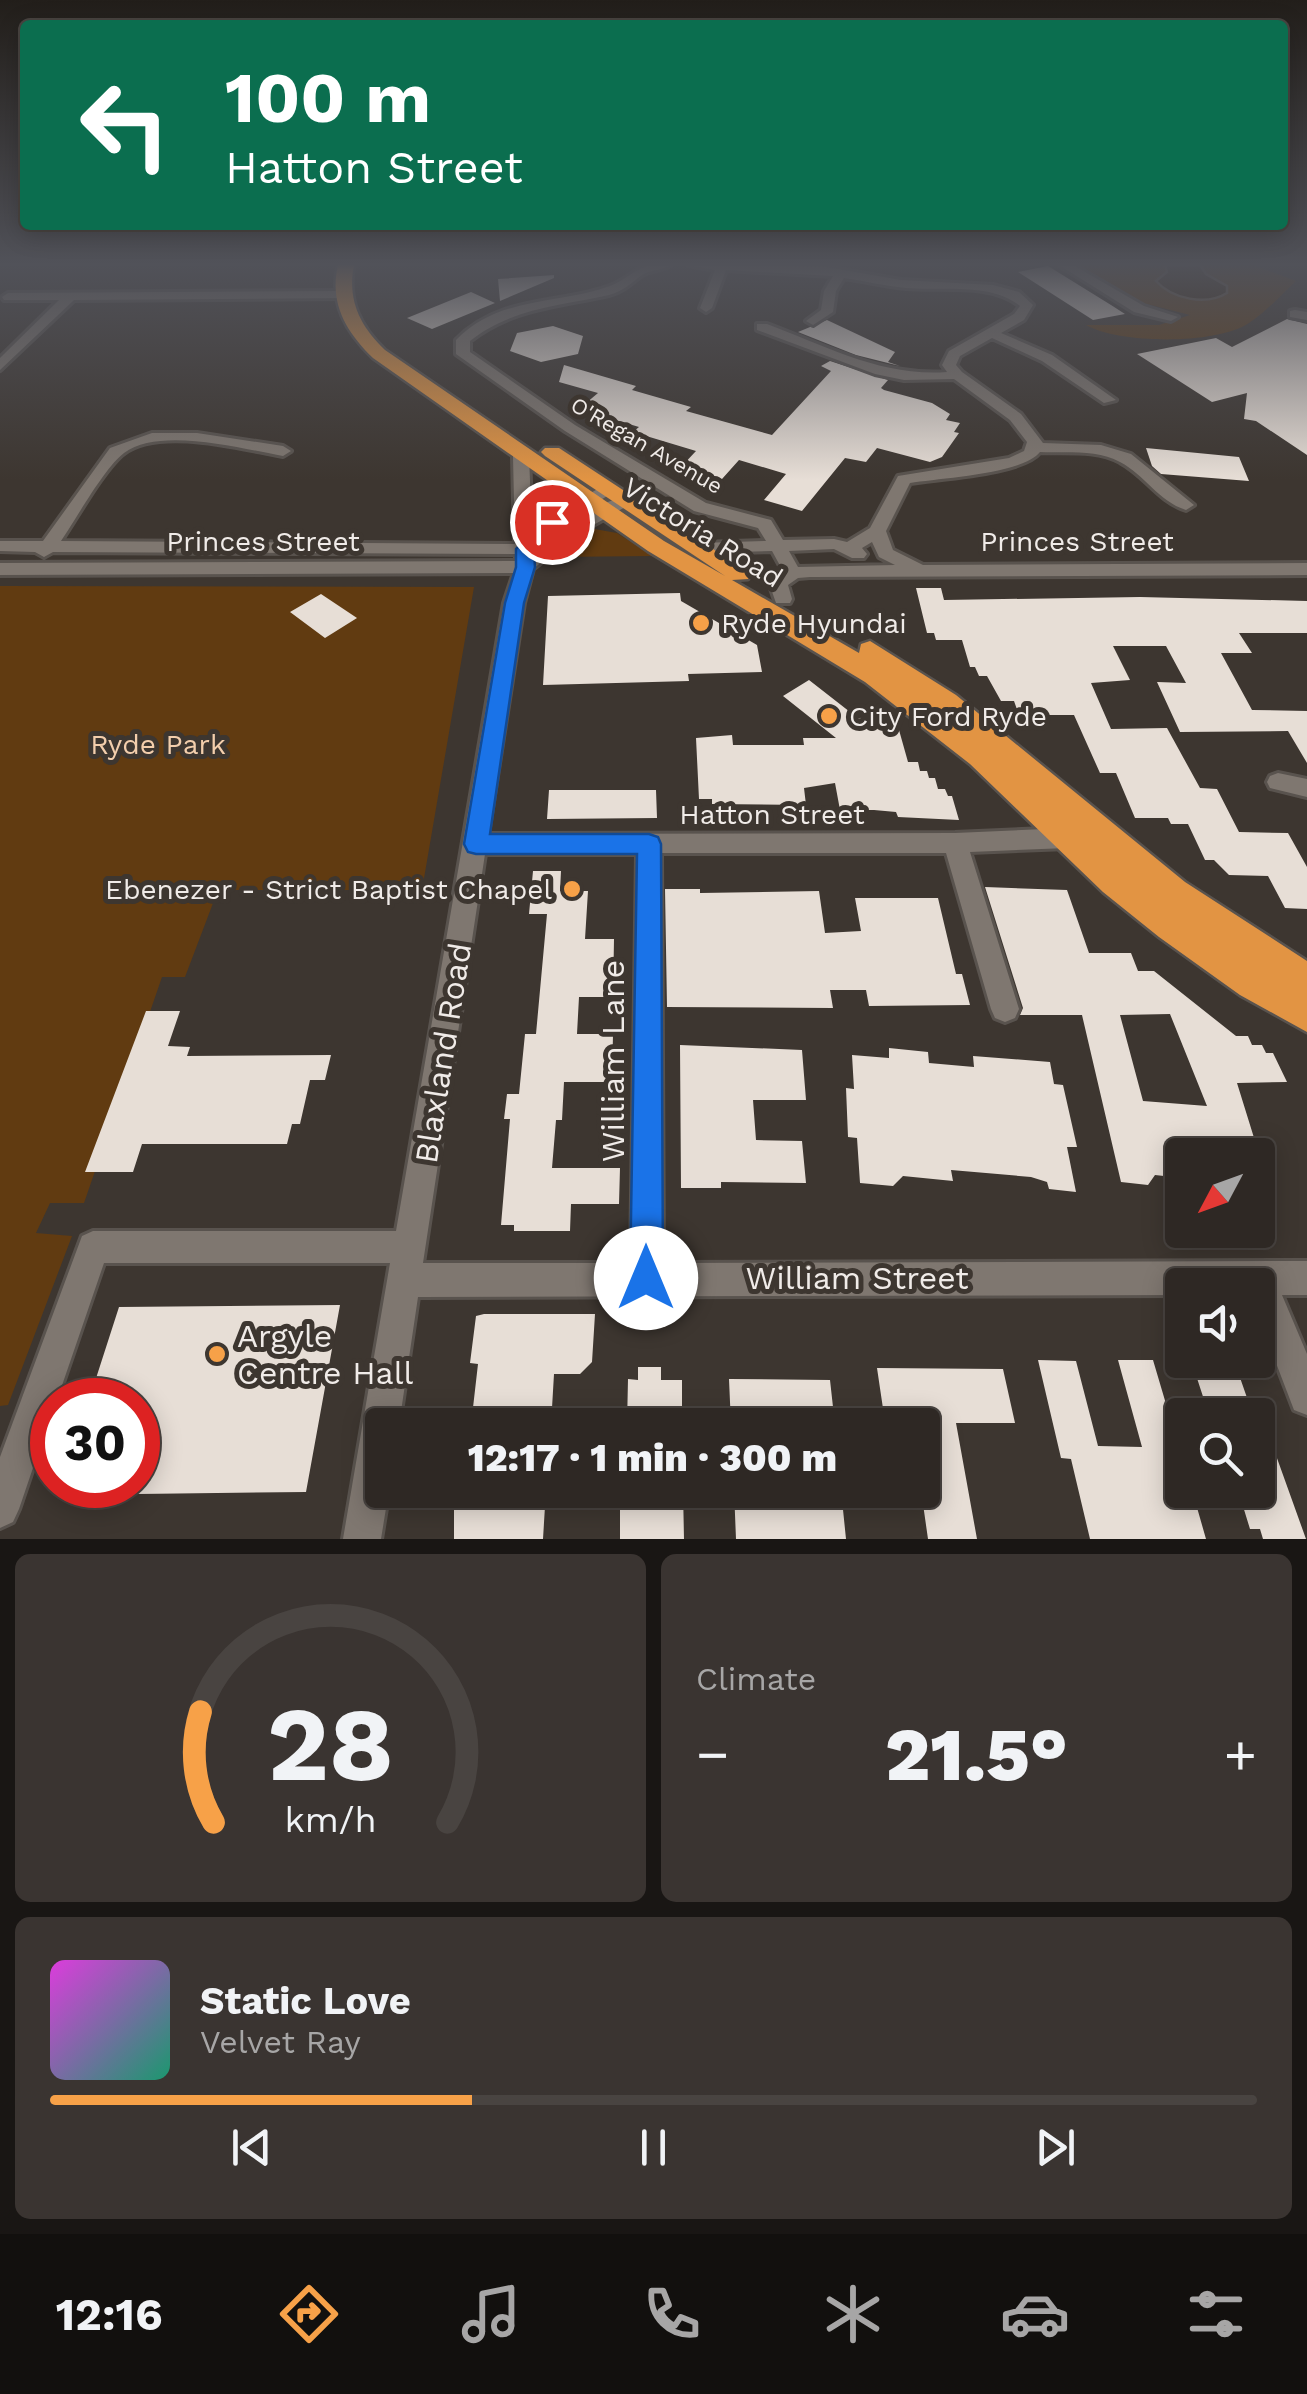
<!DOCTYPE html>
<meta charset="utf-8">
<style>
body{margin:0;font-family:"Work Sans",sans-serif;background:#3a3431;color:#f1f3f6;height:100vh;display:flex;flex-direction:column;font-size:38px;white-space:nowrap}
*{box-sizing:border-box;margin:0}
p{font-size:32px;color:#a7a6a6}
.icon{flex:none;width:55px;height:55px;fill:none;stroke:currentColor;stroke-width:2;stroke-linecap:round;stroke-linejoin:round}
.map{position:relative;height:1539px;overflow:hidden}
.sheet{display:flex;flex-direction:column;gap:15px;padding:15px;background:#191614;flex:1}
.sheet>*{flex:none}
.hud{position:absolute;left:20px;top:20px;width:1268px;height:210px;border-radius:10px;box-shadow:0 5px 25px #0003,0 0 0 2px #494441;background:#0b6e4f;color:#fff;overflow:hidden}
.needle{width:65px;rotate:229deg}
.buttons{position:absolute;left:1165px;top:1138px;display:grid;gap:20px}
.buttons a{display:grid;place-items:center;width:110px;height:110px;border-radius:10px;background:#2e2824;box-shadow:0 5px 25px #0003,0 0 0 2px #494441;font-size:50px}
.speed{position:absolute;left:30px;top:1378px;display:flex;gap:20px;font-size:50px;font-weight:700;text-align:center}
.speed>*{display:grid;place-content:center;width:130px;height:130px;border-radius:50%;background:#2e2824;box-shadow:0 5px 25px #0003,0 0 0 2px #494441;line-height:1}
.speed .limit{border:15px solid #d22;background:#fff;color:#111}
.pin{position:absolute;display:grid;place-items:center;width:85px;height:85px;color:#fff;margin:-42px;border:5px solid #fff;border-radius:50%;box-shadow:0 2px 10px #0007}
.me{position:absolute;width:110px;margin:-55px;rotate:0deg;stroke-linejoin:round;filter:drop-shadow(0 0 8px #0008)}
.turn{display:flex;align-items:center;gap:35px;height:210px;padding:0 40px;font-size:45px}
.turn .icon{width:130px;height:130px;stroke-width:2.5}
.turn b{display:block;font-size:70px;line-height:85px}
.big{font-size:75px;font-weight:800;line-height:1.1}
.sheet .card{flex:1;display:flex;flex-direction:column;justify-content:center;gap:15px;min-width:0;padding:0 35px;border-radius:15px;background:#3a3431}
.sheet .dial{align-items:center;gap:0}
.dial svg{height:260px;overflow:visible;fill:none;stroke:#494441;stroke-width:7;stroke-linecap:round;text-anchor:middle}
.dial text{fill:#f1f3f6;stroke:none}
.song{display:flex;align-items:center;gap:30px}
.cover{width:120px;height:120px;border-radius:15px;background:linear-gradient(135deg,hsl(300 70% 55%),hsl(160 70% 35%))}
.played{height:10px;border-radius:5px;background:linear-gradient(90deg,#f7a148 35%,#494441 35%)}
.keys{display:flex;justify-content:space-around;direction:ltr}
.heat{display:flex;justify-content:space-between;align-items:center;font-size:55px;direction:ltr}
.sheet .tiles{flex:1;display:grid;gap:15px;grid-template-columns:1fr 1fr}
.card:last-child{grid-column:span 2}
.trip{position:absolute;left:365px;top:1408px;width:575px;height:100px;border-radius:10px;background:#2e2824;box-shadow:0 5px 25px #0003,0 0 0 2px #494441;font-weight:800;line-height:100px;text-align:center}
.tab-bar{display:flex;height:160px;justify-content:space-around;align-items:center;background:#12100e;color:#a7a6a6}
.tab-bar .icon{width:70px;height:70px}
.tab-bar .current{color:#f7a148}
.tab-bar b{font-size:45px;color:#f1f3f6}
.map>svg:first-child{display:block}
</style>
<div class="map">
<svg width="1307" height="1539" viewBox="0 0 1307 1539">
<rect width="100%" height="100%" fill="#3d3630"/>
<path fill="#613b11" d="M1078,265H1253L1296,281C1281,295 1266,312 1249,323C1216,345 1119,344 1086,325H1159L1190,315L1131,300Z
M589,528L617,533L653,556L554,557Z
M0,586L474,587L422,890H218L185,977H162L84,1203H50L36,1233L72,1236L8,1405L0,1406Z"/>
<path fill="#321c05" stroke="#6b5a49" stroke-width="2.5" d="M1165,265H1200L1206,274L1227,286V293C1206,306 1172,299 1156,281L1167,272Z"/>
<path fill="#e7ded6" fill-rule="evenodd" d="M1048,266L1111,305L1125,314L1093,320L1018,272Z
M554,275V278L500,301L498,279Z
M471,292L495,303L432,329L407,318Z
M1287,319L1307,324V455L1256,421L1244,419L1247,393L1212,402L1137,354L1216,338L1232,347Z
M827,320L895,352L888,362L900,366L856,355L798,332Z
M553,326L583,336L578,354L541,362L510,351L517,333Z
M830,361L888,380L881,388L884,390L932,403L950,414L946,420L960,423L954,432L959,433L942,457L930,462L877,448L866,462L845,458L802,511L764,500L786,474L739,460L722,479L681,467L696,451L633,432L639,427L579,409L598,393L559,382L564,365L636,386L632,390L691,407L686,411L772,435L831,371L821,366Z
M1146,448L1239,457L1249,481L1161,474L1152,466Z
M916,588H941L944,600L1140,597L1307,601V633H1239L1252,653H1221L1252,710L1307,711V763L1288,731L1180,732L1157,682L1186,683L1166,646H1113L1130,680L1091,683L1111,729L1167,728L1200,788L1217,789L1239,832L1288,833L1307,867V909L1285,908L1268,876L1229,875L1214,860H1205L1188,824H1171L1168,818H1135L1116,773H1100L1074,715H1019L1014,701H1001L987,676H979L975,667H970L962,640H936L934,633H927Z
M680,593L681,601L757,645L762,672L688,674L689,681L543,685L548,596Z
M321,594L357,618L325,638L290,612Z
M809,680L859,719L873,710L899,730L908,762H918L920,771H927L929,778H935L938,789H945L948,796H952L959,820L898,817L896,812L874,810H840L835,783L804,788L806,805L712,804V799H699L696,738L732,735L733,745H804L803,738H836L783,696Z
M549,790H656L657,818L547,819Z
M533,871H561L560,891H588L585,939H614L613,997H579L577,1034H613L612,1082H564L562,1120H556L552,1168H620L619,1204H571L570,1231H514V1225H501L510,1119H504L507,1094H519L525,1034H536L547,914H529Z
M985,887L1067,890L1089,953H1131L1138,971H1154L1236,1036H1248L1252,1045H1262L1266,1053H1273L1287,1082L1237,1083L1255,1141L1245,1140L1251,1155H1182V1178L1155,1175L1148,1185L1121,1182L1082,1015H1020L1023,1008ZM1170,1014L1207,1106L1143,1101L1120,1015Z
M665,889H700V893L819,891L825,933L861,931L855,898H938L956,974H962L970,1005L869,1006L866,990H830L833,1008L667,1007Z
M146,1011H180L168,1046L190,1047L187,1056L331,1055L325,1080H310L300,1124H292L287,1144H142L133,1172H85Z
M680,1045L802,1050L806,1100H753L756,1140L802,1141L806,1183L721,1182V1188H681Z
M889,1048L928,1052L929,1063L974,1067L973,1056L1050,1062L1054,1084L1063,1085L1077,1147H1067L1076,1192L1049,1189L1047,1182L1031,1177L951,1170L953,1181L903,1176L893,1186L860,1183L857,1138L848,1137L846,1088L854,1089L852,1055L889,1058Z
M340,1305L306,1492L138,1494V1400H89L119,1307Z
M484,1314H595L592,1362L580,1374H554L551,1425H471L478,1364L470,1363L476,1316Z
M1038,1360L1076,1361L1098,1446L1142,1447L1118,1360H1153L1182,1458V1490H1192L1206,1539H1090L1071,1459L1061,1458Z
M638,1367H661V1380H682V1425H627L628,1379L638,1380Z
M877,1368L1003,1369L1015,1423H956L977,1539H928L921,1490L922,1425L885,1422Z
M1194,1369H1237L1253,1415H1209Z
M729,1379L830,1380L835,1425H731Z
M1258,1446L1273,1447L1306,1539H1263L1260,1529H1250L1238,1490H1258Z
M454,1490H546L543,1539H454Z
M626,1490H683L684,1539H620V1508L626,1507Z
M734,1490H841L846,1539H736Z"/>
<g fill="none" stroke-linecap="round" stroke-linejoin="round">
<g stroke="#59534e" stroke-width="6">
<path id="minor" d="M651,265H671C663,270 650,270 642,275C631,283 624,291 609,295C560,306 511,308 470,341V352L575,425L706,503L771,520L783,540L834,539L847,542L870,528L898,476L1009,458L1024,451L1027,442L1010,420L954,379L904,380L875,374L757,330V324H767C826,346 882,377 947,372L942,365L949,351L1014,314L1020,306C992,282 941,291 906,288C885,286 865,281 844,278L836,291L833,312L813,325L806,321L821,310L824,291L833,276L726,270L712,308L706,312L700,308L715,270L688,265L826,267L901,280L993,285L1019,292L1033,305L1024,320L1001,333L1052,355L1116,400L1104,403L1042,361L992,338L960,356L956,365L962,372L1021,414L1043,443L1101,445L1131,454L1194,505L1186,510C1158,501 1145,475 1120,462C1097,449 1066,453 1040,452C1023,474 940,478 910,483L886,531L893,550L923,565L1307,563V575L810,577L798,578L788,585L792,599L790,603H776L769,583L783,571L772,551L700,553L691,548L700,543L766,541L758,528L694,511L565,431L456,354V340C500,295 559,305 610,286C626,280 634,269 651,265ZM872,542L879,557L895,565L798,567L789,551L834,549L852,558H864L867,554L862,548Z
M1059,265H1073L1144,306L1178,317L1171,321L1134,312Z
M343,291L347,292V298L74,300L0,370V358L59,300H4L2,297L8,293Z
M1295,310L1307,312V320L1290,317V311Z
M152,433H197L283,446L291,451L283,456C242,449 160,426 124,453C105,467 76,519 61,541L515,544L513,456L521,451L529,456L532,532L546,518L603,486L609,485L617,490L558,526L533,551C553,535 602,496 627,498V506L574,536L533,569L524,603L488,834L955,833L1067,828L1075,831L1079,838L1075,845L1067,848L970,852L1019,1009L1015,1018L1005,1022L995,1018L991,1009L946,853H661L663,1263L1307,1261V1295H1282L1307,1354V1415L1294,1410L1258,1316V1285H1182V1295L418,1297L399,1425H382V1490H389L381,1539H343L390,1263H104L57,1400H52V1412L19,1509L13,1522L0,1528V1457L82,1236L93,1231H396L504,603L514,573L0,575V563L516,561V554L53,552L44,557L35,552L0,551V541H43L110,448ZM485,854H637L631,1263H423Z
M1278,773L1307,779V797L1270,788L1267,782L1270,776Z"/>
</g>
<g stroke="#59534e" stroke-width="5">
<path id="highway" d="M338,265H354C347,300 360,326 385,350L664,541L725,576L545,456L541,452L545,448H559L751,574L748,579L732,580L859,653L861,644L870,641L956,695L1185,882L1307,961V1032L1240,995L1159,937L1103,892L970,764L865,682L648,551L373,358C346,332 329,303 338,265Z"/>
</g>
<use href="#minor" fill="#7f7770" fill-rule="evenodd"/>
<use href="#highway" fill="#e29443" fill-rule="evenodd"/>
</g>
<linearGradient id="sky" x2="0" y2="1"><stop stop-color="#221e1a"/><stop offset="0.55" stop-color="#515259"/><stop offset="1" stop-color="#515259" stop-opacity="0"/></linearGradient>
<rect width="1307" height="480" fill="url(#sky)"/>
<path fill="#1a73e8" stroke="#114b97" stroke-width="2.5" d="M552,516L561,522L534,550L535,567L524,603L490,834H649L658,837L661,844L663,1278L658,1290L646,1295L635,1290L630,1278L637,854H476L468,852L464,844L505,603L516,567V549L546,518Z"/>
<g fill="#f7a148" stroke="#3d3630" stroke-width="4">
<circle cx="701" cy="623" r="10"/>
<circle cx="829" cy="716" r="10"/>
<circle cx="572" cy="889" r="10"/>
<circle cx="217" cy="1354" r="10"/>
</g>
<g text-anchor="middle" stroke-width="10" stroke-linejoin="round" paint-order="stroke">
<g font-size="22" fill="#f0ebe8" stroke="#3d3630">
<text transform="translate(647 445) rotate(30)" y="8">O'Regan Avenue</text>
</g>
<g font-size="28" fill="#f0ebe8" stroke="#3d3630">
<text transform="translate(703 532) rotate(32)" y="10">Victoria Road</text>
<text x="263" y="551">Princes Street</text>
<text x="1077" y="551">Princes Street</text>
<text x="772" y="824">Hatton Street</text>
</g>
<g font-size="28" fill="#f0ebe8" stroke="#3d3630" text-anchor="start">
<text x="721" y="633">Ryde Hyundai</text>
<text x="849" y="726">City Ford Ryde</text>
<text x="552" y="899" text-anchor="end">Ebenezer - Strict Baptist Chapel</text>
</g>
<g font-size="28" fill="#f3ceac" stroke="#3d3630">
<text x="158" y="754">Ryde Park</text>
</g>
<g font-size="32" fill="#f0ebe8" stroke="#3d3630">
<text transform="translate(443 1053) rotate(-81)" y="11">Blaxland Road</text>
<text transform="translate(613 1061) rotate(-90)" y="11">William Lane</text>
<text x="857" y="1289">William Street</text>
</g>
<g font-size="32" fill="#f0ebe8" stroke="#3d3630" text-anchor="start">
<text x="237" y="1347">Argyle<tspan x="237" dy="37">Centre Hall</tspan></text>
</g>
</g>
</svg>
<div class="buttons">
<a><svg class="needle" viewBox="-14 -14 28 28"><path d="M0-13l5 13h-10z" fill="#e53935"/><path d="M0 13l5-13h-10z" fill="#a7a6a6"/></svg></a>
<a><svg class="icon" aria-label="sound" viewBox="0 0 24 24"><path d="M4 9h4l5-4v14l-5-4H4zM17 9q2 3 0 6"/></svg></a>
<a><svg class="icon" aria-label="search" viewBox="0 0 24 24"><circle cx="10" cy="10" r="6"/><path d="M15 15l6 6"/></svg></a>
</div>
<div class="speed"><div class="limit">30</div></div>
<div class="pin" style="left:552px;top:522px;background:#d93025"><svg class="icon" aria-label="arrive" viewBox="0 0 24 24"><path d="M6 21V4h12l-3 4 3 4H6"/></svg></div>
<svg class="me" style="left:646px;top:1278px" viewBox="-20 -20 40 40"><circle r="19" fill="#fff"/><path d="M0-13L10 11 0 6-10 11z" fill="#1a73e8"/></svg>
<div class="trip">12:17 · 1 min · 300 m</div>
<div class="hud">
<div class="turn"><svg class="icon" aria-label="left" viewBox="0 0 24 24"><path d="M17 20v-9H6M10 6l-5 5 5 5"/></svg><div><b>100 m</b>Hatton Street</div></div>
</div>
</div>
<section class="sheet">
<div class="tiles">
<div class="card dial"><svg viewBox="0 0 100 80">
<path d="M14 69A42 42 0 1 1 86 69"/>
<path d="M14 69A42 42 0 0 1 10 35" stroke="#f7a148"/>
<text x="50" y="56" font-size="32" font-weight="700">28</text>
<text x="50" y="72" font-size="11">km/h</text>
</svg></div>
<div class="card"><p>Climate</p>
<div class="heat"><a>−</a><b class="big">21.5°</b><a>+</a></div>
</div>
<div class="card">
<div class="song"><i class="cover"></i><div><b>Static Love</b><p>Velvet Ray</p></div></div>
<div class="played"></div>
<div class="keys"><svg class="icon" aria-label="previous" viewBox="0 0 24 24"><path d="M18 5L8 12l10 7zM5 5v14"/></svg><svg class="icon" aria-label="pause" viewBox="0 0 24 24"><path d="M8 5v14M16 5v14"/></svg><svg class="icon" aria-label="next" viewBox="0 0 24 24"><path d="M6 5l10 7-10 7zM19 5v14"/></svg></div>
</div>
</div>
</section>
<nav class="tab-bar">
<b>12:16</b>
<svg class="icon current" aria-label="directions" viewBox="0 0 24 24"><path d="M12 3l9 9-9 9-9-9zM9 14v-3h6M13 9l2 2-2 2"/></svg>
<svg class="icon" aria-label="music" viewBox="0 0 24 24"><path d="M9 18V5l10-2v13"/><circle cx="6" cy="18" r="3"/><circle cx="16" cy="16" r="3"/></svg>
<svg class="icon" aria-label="phone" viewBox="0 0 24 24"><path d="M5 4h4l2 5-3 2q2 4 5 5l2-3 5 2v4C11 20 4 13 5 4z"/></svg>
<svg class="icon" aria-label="climate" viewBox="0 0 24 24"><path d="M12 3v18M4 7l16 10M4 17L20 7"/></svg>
<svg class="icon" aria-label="car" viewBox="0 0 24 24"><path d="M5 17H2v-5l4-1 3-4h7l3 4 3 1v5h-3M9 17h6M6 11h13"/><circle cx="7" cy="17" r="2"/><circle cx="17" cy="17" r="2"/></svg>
<svg class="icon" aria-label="filters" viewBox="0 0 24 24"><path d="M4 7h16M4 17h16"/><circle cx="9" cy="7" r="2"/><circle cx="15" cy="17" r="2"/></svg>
</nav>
